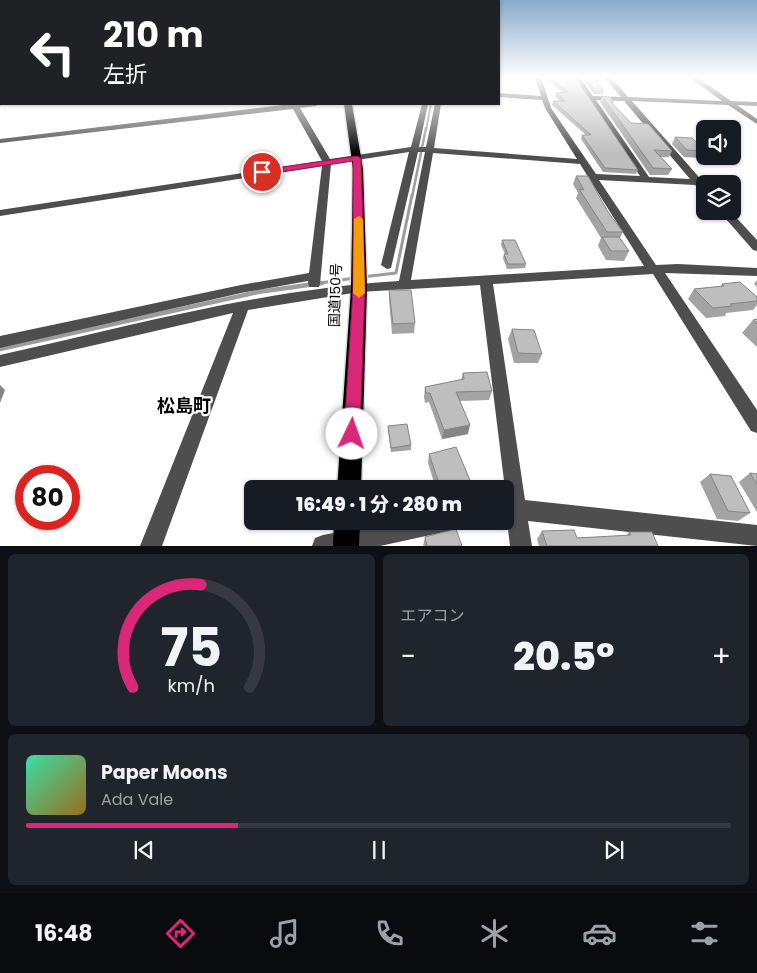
<!DOCTYPE html>
<html lang="ja">
<meta charset="utf-8">
<style>
body{margin:0;font-family:Poppins,"Noto Sans JP",sans-serif;background:#20242c;color:#f1f3f6;height:100vh;display:flex;flex-direction:column;font-size:19px;white-space:nowrap}
*{box-sizing:border-box;margin:0}
p{font-size:16px;color:#9ea1a6}
.icon{flex:none;width:28px;height:28px;fill:none;stroke:currentColor;stroke-width:2;stroke-linecap:round;stroke-linejoin:round}
.map{position:relative;height:546px;overflow:hidden}
.details{display:flex;flex-direction:column;gap:8px;padding:8px;background:#0d0f14;flex:1}
.details>*{flex:none}
.hud{position:absolute;left:0px;top:0px;width:500px;height:105px;box-shadow:0 1px 4px #0004;background:#202124;color:#fff;overflow:hidden}
.tools{position:absolute;left:696px;top:120px;display:grid;gap:10px}
.tools a{display:grid;place-items:center;width:45px;height:45px;border-radius:8px;background:#171b24;box-shadow:0 1px 4px #0004;font-size:25px}
.speed{position:absolute;left:15px;top:465px;display:flex;gap:10px;font-size:25px;font-weight:700;text-align:center}
.speed>*{display:grid;place-content:center;width:65px;height:65px;border-radius:50%;background:#171b24;box-shadow:0 1px 4px #0004;line-height:1}
.speed .limit{border:8px solid #d22;background:#fff;color:#111}
.pin{position:absolute;display:grid;place-items:center;width:42px;height:42px;color:#fff;margin:-21px;border:2px solid #fff;border-radius:50%;box-shadow:0 1px 5px #0007}
.me{position:absolute;width:55px;margin:-28px;rotate:3deg;stroke-linejoin:round;filter:drop-shadow(0 0 4px #0008)}
.turn{display:flex;align-items:center;gap:18px;height:105px;padding:0 20px;font-size:22px}
.turn .icon{width:65px;height:65px;stroke-width:2.5}
.turn b{display:block;font-size:35px;line-height:42px}
.big{font-size:38px;font-weight:800;line-height:1.1}
.details .card{flex:1;display:flex;flex-direction:column;justify-content:center;gap:8px;min-width:0;padding:0 18px;border-radius:8px;background:#20242c}
.details .dial{align-items:center;gap:0}
.dial svg{height:130px;overflow:visible;fill:none;stroke:#363941;stroke-width:7;stroke-linecap:round;text-anchor:middle}
.dial text{fill:#f1f3f6;stroke:none}
.song{display:flex;align-items:center;gap:15px}
.cover{width:60px;height:60px;border-radius:8px;background:linear-gradient(135deg,hsl(160 70% 55%),hsl(40 70% 35%))}
.played{height:5px;border-radius:2px;background:linear-gradient(90deg,#db2777 30%,#363941 30%)}
.keys{display:flex;justify-content:space-around;direction:ltr}
.heat{display:flex;justify-content:space-between;align-items:center;font-size:28px;direction:ltr}
.details .tiles{flex:1;display:grid;gap:8px;grid-template-columns:1fr 1fr}
.card:last-child{grid-column:span 2}
.trip{position:absolute;left:244px;top:480px;width:270px;height:50px;border-radius:8px;background:#171b24;box-shadow:0 1px 4px #0004;font-weight:800;line-height:50px;text-align:center}
.tabs{display:flex;height:80px;justify-content:space-around;align-items:center;background:#090b0e;color:#9ea1a6}
.tabs .icon{width:35px;height:35px}
.tabs .on{color:#db2777}
.tabs b{font-size:22px;color:#f1f3f6}
.map>svg:first-child{display:block}
</style>
<div class="map">
<svg width="757" height="546" viewBox="0 0 757 546">
<rect width="100%" height="100%" fill="#fff"/>
<g fill="none" stroke-linecap="round" stroke-linejoin="round">
<path stroke="#9c9c9c" stroke-width="2" d="M426,130L431,104"/>
<path stroke="#9c9c9c" stroke-width="2.5" d="M412,197L426,128"/>
<path stroke="#9c9c9c" stroke-width="3" d="M362,277L396,273L412,195
M313,284L355,278"/>
<path stroke="#9c9c9c" stroke-width="4.5" d="M0,349L258,292L322,283"/>
<g stroke="#dbdbdb" stroke-width="3">
<path id="highway" d="M344,104H352L363,169L367,288L361,489H337L351,288L353,169Z
M334,521H360L359,546H333Z"/>
</g>
<path fill="#4e4e4e" fill-rule="evenodd" d="M535,77H541L551,108L596,174L640,176L574,77H580L593,96L621,97L604,77H611L628,97L722,101L689,77H697L731,101L757,102V106L737,105L757,119V124L728,105L632,101L705,184V193L702,192L695,185L599,180L656,265L678,264L757,268V276L665,273L757,410V433L751,431L653,274L493,284L525,500L757,525V546L528,521L532,546H510L507,521H505V489L480,285L359,292L248,310L162,546H140L233,313L0,367V355C131,326 264,289 399,281L425,152H418L391,268L387,269L381,265L409,152L331,164L320,284L319,287H309L308,281L241,293L0,348V336L241,285L309,273L322,166L0,216V210L322,161L293,109L0,143V139L291,104H319L316,106L300,108L330,159L411,147L422,104H428L419,147H426L435,104H441L434,148L577,159L545,108L542,100L499,97V93L541,96ZM596,100L624,101L690,179L649,177ZM433,153L580,164L644,266L411,280Z
M0,101L4,104L0,106Z
M719,211H730L757,240V251L753,250Z
M394,521H459L456,528L449,531L380,546H312L315,538L323,535Z"/>
<use href="#highway" fill="#000" fill-rule="evenodd"/>
</g>
<path fill="#a3a3a3" d="M544,77H575L638,170L636,174L603,172L581,139L582,135H586L552,105L553,101H560L555,96L556,93H563Z
M582,77H598L600,80L599,83H598L604,91L603,94H594Z
M602,96L614,101L613,104L631,123L672,151L669,157H661L672,169L668,175H650L600,102Z
M675,137L705,150V153L702,158L684,157L672,144Z
M576,176L608,212L623,232L620,238L629,251L624,261L606,260L598,246L601,238L576,198L578,193L573,184Z
M502,240L526,264L525,268L507,269L503,258L504,254H505L501,245Z
M757,280V287L754,284Z
M722,284L757,297V305L753,310L726,313L725,316L706,318L688,299L694,289L721,286Z
M389,290L415,323L414,333L392,334L389,300Z
M757,319V347L742,333L753,320Z
M512,329L542,354L538,363H514L508,339Z
M463,373L492,391L489,400L460,401L468,434L442,439L429,402L425,403L424,397L425,387L461,380Z
M388,426L411,445V450L391,452L388,431Z
M429,454L470,489H436L428,463Z
M750,473L757,474V512L739,482Z
M710,474L750,513L738,521L717,519L700,482Z
M542,531L577,538L626,536L629,532L658,546H539L537,539Z
M425,537L462,546H423Z"/>
<path fill="#858585" d="M0,385L5,390L0,403Z
M470,425L468,434L442,439L444,430Z
M472,485L470,489H459Z"/>
<path fill="#bebebe" stroke="#858585" d="M548,77H575L638,170L605,168L582,135H591L553,101H565L556,93L568,92Z
M585,77H598L600,80H595L604,91H595Z
M602,96L609,97L614,101H610L631,123L648,124L650,126L672,151L654,150L672,169L653,168Z
M675,137L692,138L705,151L687,150Z
M576,176H588L608,212L623,232H607L579,189L584,190Z
M602,237H619L629,251H611Z
M502,240H515L526,264H508L504,254H508Z
M740,282L757,297V301L730,304L732,306L713,308L694,289L724,286L722,284Z
M389,290H411L415,323L393,324Z
M757,319V324L753,320Z
M512,329L534,330L542,354L518,353Z
M487,372L492,391L456,392L470,425L444,430L430,393H426L425,387L464,379L463,373Z
M407,424L411,445L391,448L388,426Z
M456,447L472,485L459,489H441L429,454Z
M750,473L757,474V484Z
M710,474L731,476L750,513L728,511Z
M456,529L462,546H427L425,537Z
M574,530L577,538L631,535L629,532H652L658,546H547L542,531Z"/>
<linearGradient id="sky" x2="0" y2="1"><stop stop-color="#89aaca"/><stop offset="0.5" stop-color="#fff"/><stop offset="1" stop-color="#fff" stop-opacity="0"/></linearGradient>
<rect width="757" height="154" fill="url(#sky)"/>
<path fill="#db2777" stroke="#8e194d" d="M357,156L361,158L365,288L360,434L358,439L352,442L346,439L344,434L353,288V161L262,175L258,172L262,170Z"/>
<path fill="#f59e0b" d="M359,216L363,219L365,293L359,298L353,293L354,219Z"/>
<g text-anchor="middle" stroke-width="4.5" stroke-linejoin="round" paint-order="stroke">
<g font-size="14" fill="#000" stroke="#fff">
<text transform="translate(335 295) rotate(-88)" y="5">国道150号</text>
</g>
<g font-size="18" font-weight="bold" fill="#000" stroke="#fff">
<text x="184" y="412">松島町</text>
</g>
</g>
</svg>
<div class="tools">
<a><svg class="icon" aria-label="sound" viewBox="0 0 24 24"><path d="M4 9h4l5-4v14l-5-4H4zM17 9q2 3 0 6"/></svg></a>
<a><svg class="icon" aria-label="layers" viewBox="0 0 24 24"><path d="M12 4l9 5-9 5-9-5zM3 14l9 5 9-5"/></svg></a>
</div>
<div class="speed"><div class="limit">80</div></div>
<div class="pin" style="left:262px;top:172px;background:#d93025"><svg class="icon" aria-label="arrive" viewBox="0 0 24 24"><path d="M6 21V4h12l-3 4 3 4H6"/></svg></div>
<svg class="me" style="left:352px;top:434px" viewBox="-20 -20 40 40"><circle r="19" fill="#fff"/><path d="M0-13L10 11 0 6-10 11z" fill="#db2777"/></svg>
<div class="trip">16:49 · 1 分 · 280 m</div>
<div class="hud">
<div class="turn"><svg class="icon" aria-label="left" viewBox="0 0 24 24"><path d="M17 20v-9H6M10 6l-5 5 5 5"/></svg><div><b>210 m</b>左折</div></div>
</div>
</div>
<section class="details">
<div class="tiles">
<div class="card dial"><svg viewBox="0 0 100 80">
<path d="M14 69A42 42 0 1 1 86 69"/>
<path d="M14 69A42 42 0 0 1 56 6" stroke="#db2777"/>
<text x="50" y="56" font-size="32" font-weight="700">75</text>
<text x="50" y="72" font-size="11">km/h</text>
</svg></div>
<div class="card"><p>エアコン</p>
<div class="heat"><a>−</a><b class="big">20.5°</b><a>+</a></div>
</div>
<div class="card">
<div class="song"><i class="cover"></i><div><b>Paper Moons</b><p>Ada Vale</p></div></div>
<div class="played"></div>
<div class="keys"><svg class="icon" aria-label="previous" viewBox="0 0 24 24"><path d="M18 5L8 12l10 7zM5 5v14"/></svg><svg class="icon" aria-label="pause" viewBox="0 0 24 24"><path d="M8 5v14M16 5v14"/></svg><svg class="icon" aria-label="next" viewBox="0 0 24 24"><path d="M6 5l10 7-10 7zM19 5v14"/></svg></div>
</div>
</div>
</section>
<nav class="tabs">
<b>16:48</b>
<svg class="icon on" aria-label="directions" viewBox="0 0 24 24"><path d="M12 3l9 9-9 9-9-9zM9 14v-3h6M13 9l2 2-2 2"/></svg>
<svg class="icon" aria-label="music" viewBox="0 0 24 24"><path d="M9 18V5l10-2v13"/><circle cx="6" cy="18" r="3"/><circle cx="16" cy="16" r="3"/></svg>
<svg class="icon" aria-label="phone" viewBox="0 0 24 24"><path d="M5 4h4l2 5-3 2q2 4 5 5l2-3 5 2v4C11 20 4 13 5 4z"/></svg>
<svg class="icon" aria-label="climate" viewBox="0 0 24 24"><path d="M12 3v18M4 7l16 10M4 17L20 7"/></svg>
<svg class="icon" aria-label="car" viewBox="0 0 24 24"><path d="M5 17H2v-5l4-1 3-4h7l3 4 3 1v5h-3M9 17h6M6 11h13"/><circle cx="7" cy="17" r="2"/><circle cx="17" cy="17" r="2"/></svg>
<svg class="icon" aria-label="filters" viewBox="0 0 24 24"><path d="M4 7h16M4 17h16"/><circle cx="9" cy="7" r="2"/><circle cx="15" cy="17" r="2"/></svg>
</nav>
